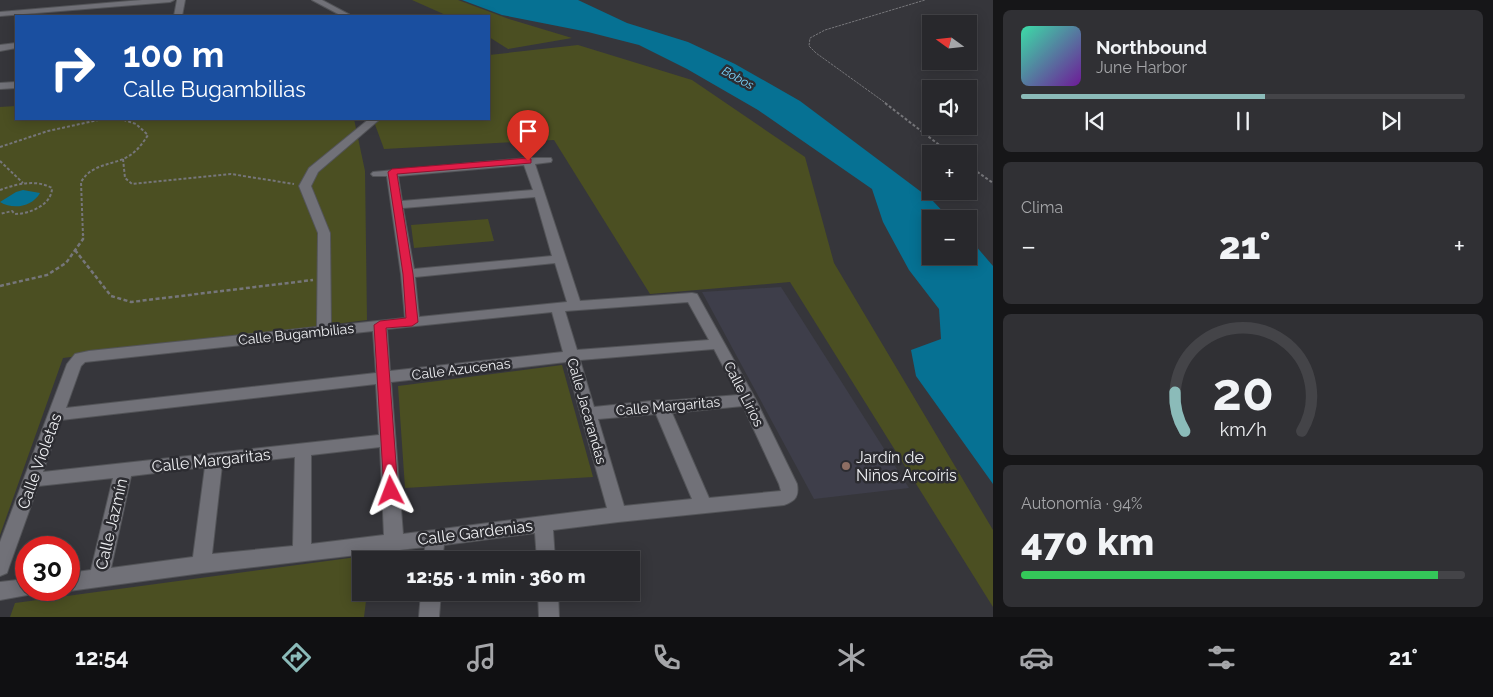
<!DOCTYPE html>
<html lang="es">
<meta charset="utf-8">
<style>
body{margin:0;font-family:Raleway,sans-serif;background:#303034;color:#f1f3f6;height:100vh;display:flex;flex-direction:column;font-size:19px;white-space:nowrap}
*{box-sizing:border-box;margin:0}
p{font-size:16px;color:#a5a6a9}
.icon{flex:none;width:28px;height:28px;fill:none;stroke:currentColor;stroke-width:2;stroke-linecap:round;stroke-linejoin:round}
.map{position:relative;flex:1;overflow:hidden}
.sheet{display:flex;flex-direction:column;gap:10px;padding:10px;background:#161618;width:500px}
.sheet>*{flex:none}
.top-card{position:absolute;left:15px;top:15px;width:475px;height:105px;border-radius:0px;box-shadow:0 2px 12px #0003,0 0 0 1px #444448;background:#1a4fa0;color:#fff;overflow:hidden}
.needle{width:32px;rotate:285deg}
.fabs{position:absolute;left:922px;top:15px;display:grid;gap:10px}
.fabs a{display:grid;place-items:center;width:55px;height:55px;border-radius:0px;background:#28282c;box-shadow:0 2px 12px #0003,0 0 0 1px #444448;font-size:25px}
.speed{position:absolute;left:15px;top:536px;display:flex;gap:10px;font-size:25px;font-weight:700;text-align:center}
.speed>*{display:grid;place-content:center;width:65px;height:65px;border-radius:50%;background:#28282c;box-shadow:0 2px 12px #0003,0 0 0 1px #444448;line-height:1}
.speed .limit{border:8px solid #d22;background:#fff;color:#111}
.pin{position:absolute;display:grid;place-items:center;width:42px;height:42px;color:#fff;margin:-51px -21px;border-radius:50% 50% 50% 0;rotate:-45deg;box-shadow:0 0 5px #0007}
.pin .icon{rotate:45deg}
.me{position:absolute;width:55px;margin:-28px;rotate:357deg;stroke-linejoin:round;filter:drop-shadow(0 0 4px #0008)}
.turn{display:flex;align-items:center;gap:18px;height:105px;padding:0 25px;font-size:22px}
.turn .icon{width:65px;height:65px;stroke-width:2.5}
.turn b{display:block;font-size:35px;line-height:42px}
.big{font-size:38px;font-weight:800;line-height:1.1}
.sheet .tile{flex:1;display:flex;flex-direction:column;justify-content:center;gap:8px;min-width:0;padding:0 18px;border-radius:8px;background:#303034}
.sheet .dial{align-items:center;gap:0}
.dial svg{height:130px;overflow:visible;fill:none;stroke:#444448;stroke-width:7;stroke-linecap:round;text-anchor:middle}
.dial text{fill:#f1f3f6;stroke:none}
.song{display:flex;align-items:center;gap:15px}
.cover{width:60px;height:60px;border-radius:8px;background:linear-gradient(135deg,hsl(160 70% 55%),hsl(280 70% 35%))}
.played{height:5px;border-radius:2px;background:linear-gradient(90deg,#8bbbb9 55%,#444448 55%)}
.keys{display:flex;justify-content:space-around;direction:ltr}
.heat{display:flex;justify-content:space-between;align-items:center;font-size:28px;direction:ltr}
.charge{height:8px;border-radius:4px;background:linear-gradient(90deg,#34c759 94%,#444448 0)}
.trip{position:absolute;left:352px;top:551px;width:288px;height:50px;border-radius:0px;background:#28282c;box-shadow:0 2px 12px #0003,0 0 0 1px #444448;font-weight:800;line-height:50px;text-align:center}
.tabs{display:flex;height:80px;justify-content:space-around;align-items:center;background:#101012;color:#a5a6a9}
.tabs .icon{width:35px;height:35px}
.tabs .selected{color:#8bbbb9}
.tabs b{font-size:22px;color:#f1f3f6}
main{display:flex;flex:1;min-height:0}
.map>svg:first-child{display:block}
</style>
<main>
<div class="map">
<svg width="993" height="617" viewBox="0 0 993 617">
<rect width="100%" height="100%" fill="#36363b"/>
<path fill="#3e3e4a" d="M781,287L839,378L909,488L814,499L702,292Z"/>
<path fill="#4b4f22" d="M412,0H458L509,19L572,38L508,49L489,37V16H448Z
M578,45L692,80L805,157L834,263L993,530V607L790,282L650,294L554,140L384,149L373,119H489V55Z
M16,106V119H354L365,171L367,320L63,358L0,535V107Z
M488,219L494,241L414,248L411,225Z
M562,365L593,477L405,488L398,386Z
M372,555L371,560H361V592L367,593L364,617H10L15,603Z"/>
<path fill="#067193" d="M462,0H578L627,23L688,42L735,64L800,101L932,200L950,219H931V256H969V238L993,266V484L916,376L911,350L941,339L939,309L909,270L890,235L883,222L872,189L758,110L687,69L639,45L588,32L502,15Z
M23,190L40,193C32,207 13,210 0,202L16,192Z"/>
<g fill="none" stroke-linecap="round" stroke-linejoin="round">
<g stroke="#535458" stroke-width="2">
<path id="minor" d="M142,0H174L170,2L0,16V12Z
M177,0H185L182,16H174Z
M312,0H322L352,16H342Z
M16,43V48L0,51V45Z
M16,82V88L0,89V83Z
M369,119H380L318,172L311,186L330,233L331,326L405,318L401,274L387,176H373L371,174L373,172L528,158H551L552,160L551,162L535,164L580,301L692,293L697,294L756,400L797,484C799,496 796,501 784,505L618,522L553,530L555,560H537L535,533L444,545L442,560H424L425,547L202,573L69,591L67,590H69V573L91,570L113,478L38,486L9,567L7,573L0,576V542L67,364L75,354L89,351L317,327L318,233L299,186L309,168ZM524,165L533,190L402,201L398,176ZM535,197L552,256L414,269L403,208ZM555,263L567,302L419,317L415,277ZM688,302L709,340L577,350L565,311ZM552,312L563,352L390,371L387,329ZM373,331L376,373L66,408L81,366L85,362ZM714,349L738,395L665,401L661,400L594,407L580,360ZM566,362L607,508L403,534L391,382ZM376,384L379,435L43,472L61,420ZM743,406L779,484L781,491L709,498L672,413ZM656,414L692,499L624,506L598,419ZM380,447L384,535L311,544V455ZM295,457L293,546L212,554L222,465ZM205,467L193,557L111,568L131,476Z
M26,579V590H35L33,594L0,600V582Z
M421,592H441L439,617H419Z
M538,592H558L559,617H539Z"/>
</g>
<path stroke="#76767a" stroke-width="1" stroke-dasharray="2.5 1" stroke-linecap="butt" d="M887,104L816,53L809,46L810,38L825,30L925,0"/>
<path stroke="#76767a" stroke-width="2" stroke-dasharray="3 2" stroke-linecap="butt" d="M885,103L951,154
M0,147L48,131L103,119
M123,159L125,178L132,184L231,174L294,184
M0,161L23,183
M969,166L993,183
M0,190C16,184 36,179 52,188C52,205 29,214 15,214L12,211L0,214
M83,236L81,182C92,163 112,166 129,156C137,151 143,143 148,135L136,124L121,119"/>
<path stroke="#76767a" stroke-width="2.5" stroke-dasharray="4 2.5" stroke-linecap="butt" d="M75,250L111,296L131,302L313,280
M0,286L47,275L66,263L83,239V234"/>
<use href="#minor" fill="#717178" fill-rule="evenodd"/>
</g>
<path fill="#e11d48" stroke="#92132f" d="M528,158L531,159V163L397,174L413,274L418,322L412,326L386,328L398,491L396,495L391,497L386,495L384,491L374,325L380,321L406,318L403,274L388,172L392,169Z"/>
<circle fill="#8d6e63" stroke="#2c2c31" stroke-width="2" cx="846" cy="466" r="5"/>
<g text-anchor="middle" stroke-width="5" stroke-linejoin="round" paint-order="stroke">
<g font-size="12" font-style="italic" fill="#7bd5fd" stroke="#2c2c31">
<text transform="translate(738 78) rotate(29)" y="4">Bobos</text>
</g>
<g font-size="14" fill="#eeeff2" stroke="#2c2c31">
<text transform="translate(296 334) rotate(-6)" y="5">Calle Bugambilias</text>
<text transform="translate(461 369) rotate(-7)" y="5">Calle Azucenas</text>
<text transform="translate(744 394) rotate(63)" y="5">Calle Lirios</text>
<text transform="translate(668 406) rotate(-5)" y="5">Calle Margaritas</text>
<text transform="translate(587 411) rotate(74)" y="5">Calle Jacarandas</text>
</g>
<g font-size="16" fill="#eeeff2" stroke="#2c2c31" text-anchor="start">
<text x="856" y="463">Jardín de<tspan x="856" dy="18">Niños Arcoíris</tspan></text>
</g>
<g font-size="16" fill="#eeeff2" stroke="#2c2c31">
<text transform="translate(211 460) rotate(-6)" y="6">Calle Margaritas</text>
<text transform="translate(39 461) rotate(-70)" y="6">Calle Violetas</text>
<text transform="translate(111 524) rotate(-77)" y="6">Calle Jazmín</text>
<text transform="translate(475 532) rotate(-7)" y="6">Calle Gardenias</text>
</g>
</g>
</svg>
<div class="fabs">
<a><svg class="needle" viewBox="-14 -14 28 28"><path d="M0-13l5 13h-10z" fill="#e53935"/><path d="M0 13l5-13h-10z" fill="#a5a6a9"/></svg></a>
<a><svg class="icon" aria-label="sound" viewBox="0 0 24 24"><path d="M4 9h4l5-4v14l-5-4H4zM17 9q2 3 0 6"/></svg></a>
<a>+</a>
<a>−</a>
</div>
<div class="speed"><div class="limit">30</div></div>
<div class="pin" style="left:528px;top:161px;background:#d93025"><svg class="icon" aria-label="arrive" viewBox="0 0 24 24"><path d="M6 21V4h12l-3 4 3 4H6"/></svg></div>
<svg class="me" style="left:391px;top:491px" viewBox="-20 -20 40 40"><path d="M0-17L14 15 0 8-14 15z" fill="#e11d48" stroke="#fff" stroke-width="4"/></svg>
<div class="trip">12:55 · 1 min · 360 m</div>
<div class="top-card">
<div class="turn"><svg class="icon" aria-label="right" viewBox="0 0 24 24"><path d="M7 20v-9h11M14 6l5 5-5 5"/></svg><div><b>100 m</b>Calle Bugambilias</div></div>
</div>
</div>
<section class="sheet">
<div class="tile">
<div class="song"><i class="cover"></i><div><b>Northbound</b><p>June Harbor</p></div></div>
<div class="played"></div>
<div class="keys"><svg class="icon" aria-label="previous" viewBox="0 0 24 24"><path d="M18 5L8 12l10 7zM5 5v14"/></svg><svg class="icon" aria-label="pause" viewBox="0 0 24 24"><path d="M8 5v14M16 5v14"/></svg><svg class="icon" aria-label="next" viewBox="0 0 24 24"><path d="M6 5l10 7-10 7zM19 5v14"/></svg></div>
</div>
<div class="tile"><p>Clima</p>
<div class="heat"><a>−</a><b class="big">21°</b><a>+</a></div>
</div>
<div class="tile dial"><svg viewBox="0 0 100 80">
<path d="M14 69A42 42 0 1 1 86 69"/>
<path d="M14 69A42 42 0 0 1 8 45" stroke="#8bbbb9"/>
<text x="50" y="56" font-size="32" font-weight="700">20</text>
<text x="50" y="72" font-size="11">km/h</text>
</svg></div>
<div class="tile"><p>Autonomía · 94%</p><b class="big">470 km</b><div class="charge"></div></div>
</section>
</main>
<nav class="tabs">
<b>12:54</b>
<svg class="icon selected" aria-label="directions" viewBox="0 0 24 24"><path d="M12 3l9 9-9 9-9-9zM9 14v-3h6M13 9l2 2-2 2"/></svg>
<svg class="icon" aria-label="music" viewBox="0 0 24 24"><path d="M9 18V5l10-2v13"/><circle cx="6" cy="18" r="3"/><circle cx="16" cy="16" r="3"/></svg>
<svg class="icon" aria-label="phone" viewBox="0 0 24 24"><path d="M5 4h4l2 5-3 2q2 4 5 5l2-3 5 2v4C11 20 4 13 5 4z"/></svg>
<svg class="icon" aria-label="climate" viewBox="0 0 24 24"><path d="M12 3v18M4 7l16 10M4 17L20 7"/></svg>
<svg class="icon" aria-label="car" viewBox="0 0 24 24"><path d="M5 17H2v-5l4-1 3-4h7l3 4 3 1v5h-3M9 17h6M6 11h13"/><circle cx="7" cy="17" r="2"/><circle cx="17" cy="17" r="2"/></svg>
<svg class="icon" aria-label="filters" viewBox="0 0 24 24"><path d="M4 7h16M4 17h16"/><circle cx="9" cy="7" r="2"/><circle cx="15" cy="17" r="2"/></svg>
<b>21°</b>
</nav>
